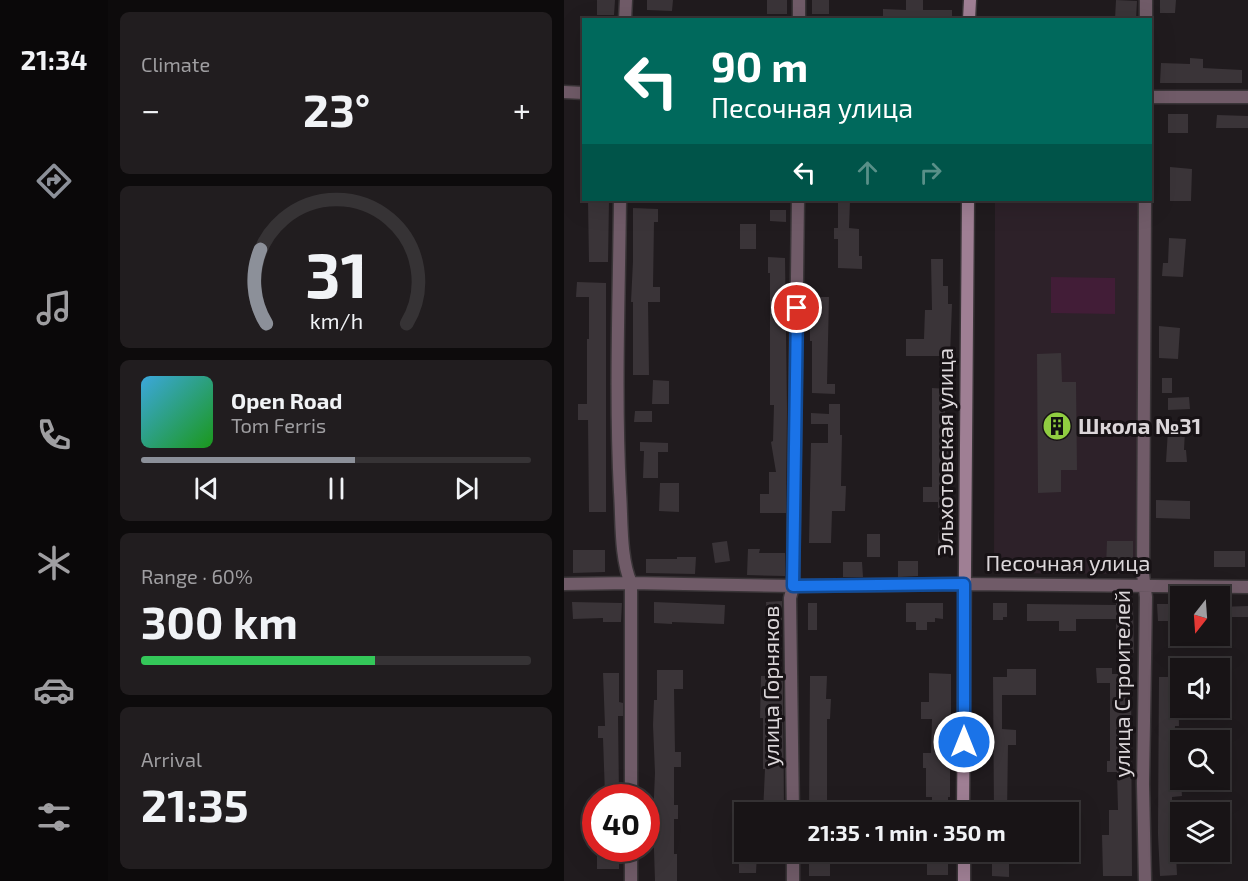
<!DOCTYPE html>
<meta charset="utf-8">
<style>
body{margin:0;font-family:"Exo 2",sans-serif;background:#211d1f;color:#f1f3f6;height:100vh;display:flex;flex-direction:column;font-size:22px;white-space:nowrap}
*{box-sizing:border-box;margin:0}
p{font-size:20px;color:#9f9ea1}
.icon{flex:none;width:33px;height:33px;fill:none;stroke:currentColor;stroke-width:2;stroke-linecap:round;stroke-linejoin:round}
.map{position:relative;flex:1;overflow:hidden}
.sheet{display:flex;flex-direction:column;gap:12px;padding:12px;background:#0d0b0c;width:456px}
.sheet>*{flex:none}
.guide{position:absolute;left:18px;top:18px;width:570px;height:183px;border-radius:0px;box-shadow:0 6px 24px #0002,0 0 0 2px #363335;background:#00695c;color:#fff;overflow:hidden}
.needle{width:39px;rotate:197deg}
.buttons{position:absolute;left:606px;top:586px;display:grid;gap:12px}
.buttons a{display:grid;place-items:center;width:60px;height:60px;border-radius:0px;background:#181416;box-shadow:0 6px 24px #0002,0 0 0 2px #363335;font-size:30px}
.speed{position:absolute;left:18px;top:784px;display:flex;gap:12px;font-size:30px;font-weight:700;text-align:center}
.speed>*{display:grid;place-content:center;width:78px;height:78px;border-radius:50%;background:#181416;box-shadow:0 6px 24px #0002,0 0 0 2px #363335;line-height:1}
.speed .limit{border:9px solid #d22;background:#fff;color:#111}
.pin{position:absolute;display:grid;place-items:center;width:51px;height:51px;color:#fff;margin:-26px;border:3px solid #fff;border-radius:50%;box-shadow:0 2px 6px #0007}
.me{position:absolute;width:66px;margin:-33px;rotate:0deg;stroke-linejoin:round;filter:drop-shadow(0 0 4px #0008)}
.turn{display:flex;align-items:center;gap:21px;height:126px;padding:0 30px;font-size:27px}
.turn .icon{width:78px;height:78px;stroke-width:2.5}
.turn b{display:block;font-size:42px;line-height:51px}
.lanes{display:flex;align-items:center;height:57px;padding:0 30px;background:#0003;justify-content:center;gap:30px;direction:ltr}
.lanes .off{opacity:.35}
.big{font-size:45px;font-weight:700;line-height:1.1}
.sheet .widget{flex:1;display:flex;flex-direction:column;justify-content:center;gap:9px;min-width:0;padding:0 21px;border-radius:9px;background:#211d1f}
.sheet .dial{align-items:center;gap:0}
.dial svg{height:156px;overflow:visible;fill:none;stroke:#363335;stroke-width:7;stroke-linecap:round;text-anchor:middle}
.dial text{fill:#f1f3f6;stroke:none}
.song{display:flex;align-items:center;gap:18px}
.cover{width:72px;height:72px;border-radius:9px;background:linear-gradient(135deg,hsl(200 70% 55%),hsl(120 70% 35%))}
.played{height:6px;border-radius:3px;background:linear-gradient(90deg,#8c9099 55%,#363335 55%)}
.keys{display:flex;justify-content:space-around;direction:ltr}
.heat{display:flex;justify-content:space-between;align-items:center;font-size:33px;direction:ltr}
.charge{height:9px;border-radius:4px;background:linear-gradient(90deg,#34c759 60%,#363335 0)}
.trip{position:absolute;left:170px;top:802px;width:345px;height:60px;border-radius:0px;background:#181416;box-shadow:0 6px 24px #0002,0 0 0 2px #363335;font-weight:700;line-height:60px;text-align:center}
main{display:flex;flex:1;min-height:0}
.menu{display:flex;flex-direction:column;width:108px;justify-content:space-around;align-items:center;background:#0a0809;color:#9f9ea1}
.menu .icon{width:42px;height:42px}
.menu .on{color:#8c9099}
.menu b{font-size:27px;color:#f1f3f6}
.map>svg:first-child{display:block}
</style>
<main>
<nav class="menu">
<b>21:34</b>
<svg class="icon on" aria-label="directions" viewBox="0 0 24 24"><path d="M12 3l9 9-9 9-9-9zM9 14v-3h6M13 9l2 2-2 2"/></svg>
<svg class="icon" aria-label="music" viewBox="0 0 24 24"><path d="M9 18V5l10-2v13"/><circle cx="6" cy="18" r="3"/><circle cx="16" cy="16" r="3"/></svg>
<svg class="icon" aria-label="phone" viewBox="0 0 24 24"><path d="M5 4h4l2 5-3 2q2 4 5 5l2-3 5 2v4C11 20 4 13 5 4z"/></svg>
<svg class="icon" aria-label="climate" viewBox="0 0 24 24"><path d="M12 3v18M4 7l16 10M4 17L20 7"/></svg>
<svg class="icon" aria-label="car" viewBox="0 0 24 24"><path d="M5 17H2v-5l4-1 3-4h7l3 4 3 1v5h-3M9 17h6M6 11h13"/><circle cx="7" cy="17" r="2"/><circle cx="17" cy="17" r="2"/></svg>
<svg class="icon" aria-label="filters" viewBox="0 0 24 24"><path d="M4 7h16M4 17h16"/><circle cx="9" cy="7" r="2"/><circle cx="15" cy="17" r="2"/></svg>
</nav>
<section class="sheet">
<div class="widget"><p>Climate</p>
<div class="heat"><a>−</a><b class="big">23°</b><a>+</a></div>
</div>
<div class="widget dial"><svg viewBox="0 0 100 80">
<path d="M14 69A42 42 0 1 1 86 69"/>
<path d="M14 69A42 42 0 0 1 11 31" stroke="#8c9099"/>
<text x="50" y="56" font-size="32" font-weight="700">31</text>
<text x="50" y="72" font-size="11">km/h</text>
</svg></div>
<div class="widget">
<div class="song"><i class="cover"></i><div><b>Open Road</b><p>Tom Ferris</p></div></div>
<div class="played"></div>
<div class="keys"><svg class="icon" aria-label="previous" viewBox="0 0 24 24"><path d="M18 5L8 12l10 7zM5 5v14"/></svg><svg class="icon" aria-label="pause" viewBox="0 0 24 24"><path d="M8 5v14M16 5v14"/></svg><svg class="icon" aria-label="next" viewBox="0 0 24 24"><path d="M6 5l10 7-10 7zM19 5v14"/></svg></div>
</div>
<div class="widget"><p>Range · 60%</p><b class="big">300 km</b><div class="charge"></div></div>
<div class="widget"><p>Arrival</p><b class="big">21:35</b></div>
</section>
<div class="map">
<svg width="684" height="881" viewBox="0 0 684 881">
<rect width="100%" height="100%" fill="#201b1e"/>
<path fill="#2d2129" d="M431,200H575L574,574L430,573Z"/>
<path fill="#421d37" d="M487,277L551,278V314L487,313Z"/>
<path fill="#3a3438" d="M33,0H51L50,15H33Z
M83,0H109L108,11L83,10Z
M203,0H223V14H203Z
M248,0H265V14H248Z
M342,0H359V10H388V20H319V9L342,10Z
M552,0L573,1L572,19H551Z
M596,0H612L611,13H596Z
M626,58L639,59V68L678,70V83H596L597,63L626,64Z
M604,114H624V133H604Z
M653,115L684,116V128H652Z
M606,167L628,169L627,201H606Z
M24,200H45L44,262H25Z
M274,201H286L285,228L295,229V256H298V269L274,268V239H270V228H274Z
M69,208L94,209V222H90L89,287H96V302H84L85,375H69V302H67L69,261Z
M206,210H222V222L206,221Z
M176,224H192V249H176Z
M605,238L622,239L619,277L598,276L599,263H604Z
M204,257L221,258L223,409L222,513H196V494H205V472H212L207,442L209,441L210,405H206V273H204Z
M367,259H379V286H384V304H388L386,356H342V339H360L361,310H368Z
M13,282L42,283V512H25L24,420H14V404H23V339H25V297H12Z
M246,297H265L263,384H271V394L248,393V341H246Z
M595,326L616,328L614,359L595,358Z
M497,353L498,382H512L513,470H497V492L474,493L473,354Z
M598,378H608V393H598Z
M89,380L105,381V404H88Z
M368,388L384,389V408H381V440H385L387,508H374V502H359V487H368Z
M625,397L626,409L604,410V398Z
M265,404H276V435H278L277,486H282L281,511H268L267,543H245L247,443H264V424H247V413L265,414Z
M71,411H88V422H70Z
M604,430H621L620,450H622L623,462H602Z
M76,442L104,443V452H94V478H79L80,451H76Z
M96,483H115V512L95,511Z
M592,500L626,501V519L592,518Z
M375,529H386L385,544H374Z
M303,534H316V557H303Z
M163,541L166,561L151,563L148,543Z
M543,541H569V568H542Z
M184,549H196L195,553H221V576L183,575Z
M9,550H41V572L9,573Z
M650,551H681V567H650Z
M113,557H132L131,574L82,573V559H113Z
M334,561H354V576L334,577Z
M279,562H298L299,577H279Z
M218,601V620H203L202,602Z
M8,602L58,603L57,622H39V618L9,619Z
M90,602L161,605L160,624L108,622V624L90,623Z
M244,603H253V630H244Z
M342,603H379V619L371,618V622H363V630H352V622H342Z
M429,603H443V617H439V620H429Z
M552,603H569L570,653L555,654V635H552V619H512V631H495V621H463V604L552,605Z
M593,604H608L609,621H594Z
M684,606V617H666V622H656V607Z
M532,668H548V674H567L568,876H539L538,835H545V810H554L553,772H543V761H546V683H533Z
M443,669H472V695H438V729L452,730V745H444L443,813H430L429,677H443Z
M93,670H119V689H110L111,752H117V767H110V805H114V819H110V854H113V881H91L89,819L91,773L89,725L90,700H93Z
M39,673H55V702L59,703V716H54L55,795H41L39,738H34V726H41Z
M365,673L387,674V728H389V745H386V797H384V813H368V797H362V768H359V753H367L368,719H357V702H365Z
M197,676H219L220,813H199L201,769H199V718H196Z
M246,676H263L262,699H267L266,719H263V813H245Z
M595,677H614L615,726H611L609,782H617L618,796L608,797V834H611L613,875L596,876L594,834Z
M33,852H55V869H33Z
M175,852H193L192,873H175Z
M245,856L266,857V876H245Z
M428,860H445V877L428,876Z
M363,861H384V875H363Z"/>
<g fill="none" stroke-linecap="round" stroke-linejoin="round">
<g stroke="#3a3538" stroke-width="15">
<path id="street" d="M61,20L62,0
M235,20V0
M582,20V0
M0,92L20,93
M586,97H684
M56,200C55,297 51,395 56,492C58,520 56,558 67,583V798
M0,584L67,583L229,586L400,584L684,587
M229,813L226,598L229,586L234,200
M229,852V881
M67,881V849
M581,881L579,784L582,597L579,574L581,200"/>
</g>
<g stroke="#3a3538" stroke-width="15">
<path id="secondary" d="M405,20L406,0
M399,813L404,200
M400,852V881"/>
</g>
<use href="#street" stroke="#705b68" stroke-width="12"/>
<use href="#secondary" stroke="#9f7f94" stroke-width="12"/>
</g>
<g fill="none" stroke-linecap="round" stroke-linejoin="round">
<g stroke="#114b97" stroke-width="15">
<path id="route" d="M233,308L229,586L400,584V742"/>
</g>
<use href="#route" stroke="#1a73e8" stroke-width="10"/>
</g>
<defs>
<g id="building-disc" transform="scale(1.5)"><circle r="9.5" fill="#90cd41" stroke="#171215"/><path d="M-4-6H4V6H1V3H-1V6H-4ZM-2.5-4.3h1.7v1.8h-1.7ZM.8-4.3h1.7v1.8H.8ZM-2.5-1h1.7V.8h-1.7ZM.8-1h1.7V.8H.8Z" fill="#111"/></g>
</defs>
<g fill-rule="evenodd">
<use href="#building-disc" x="493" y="426"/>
</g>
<g text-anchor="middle" stroke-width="6" stroke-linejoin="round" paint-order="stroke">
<g font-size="22" font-weight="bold" fill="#dbd6d9" stroke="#171215" text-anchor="start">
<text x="514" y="434">Школа №31</text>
</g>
<g font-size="22" fill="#dbd6d9" stroke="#171215">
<text transform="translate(381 452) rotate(-90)" y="8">Эльхотовская улица</text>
<text x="504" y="571">Песочная улица</text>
<text transform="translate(558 684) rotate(-90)" y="8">улица Строителей</text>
<text transform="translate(207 686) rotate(-90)" y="8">улица Горняков</text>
</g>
</g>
</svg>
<div class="buttons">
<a><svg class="needle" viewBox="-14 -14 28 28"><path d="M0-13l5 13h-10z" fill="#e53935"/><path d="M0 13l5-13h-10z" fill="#9f9ea1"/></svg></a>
<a><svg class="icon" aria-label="sound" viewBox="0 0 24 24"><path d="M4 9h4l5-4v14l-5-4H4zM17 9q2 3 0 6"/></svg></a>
<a><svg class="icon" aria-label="search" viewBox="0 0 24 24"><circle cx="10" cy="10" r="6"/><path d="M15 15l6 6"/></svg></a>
<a><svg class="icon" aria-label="layers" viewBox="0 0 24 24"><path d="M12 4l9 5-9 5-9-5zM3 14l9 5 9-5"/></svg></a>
</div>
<div class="speed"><div class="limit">40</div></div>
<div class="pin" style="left:233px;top:308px;background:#d93025"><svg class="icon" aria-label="arrive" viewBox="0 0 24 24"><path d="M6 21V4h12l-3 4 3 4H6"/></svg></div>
<svg class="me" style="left:400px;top:742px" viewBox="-20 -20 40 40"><circle r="17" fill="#1a73e8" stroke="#fff" stroke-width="3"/><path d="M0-11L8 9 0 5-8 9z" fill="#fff"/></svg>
<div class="trip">21:35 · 1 min · 350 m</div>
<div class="guide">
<div class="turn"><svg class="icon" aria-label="left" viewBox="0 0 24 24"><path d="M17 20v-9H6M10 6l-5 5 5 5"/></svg><div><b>90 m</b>Песочная улица</div></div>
<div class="lanes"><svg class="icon" aria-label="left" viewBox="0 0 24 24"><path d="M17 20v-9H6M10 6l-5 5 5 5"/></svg><svg class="icon off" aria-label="ahead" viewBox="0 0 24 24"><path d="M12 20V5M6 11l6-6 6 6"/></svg><svg class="icon off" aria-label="right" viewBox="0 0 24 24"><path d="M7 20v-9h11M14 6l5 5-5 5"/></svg></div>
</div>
</div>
</main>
